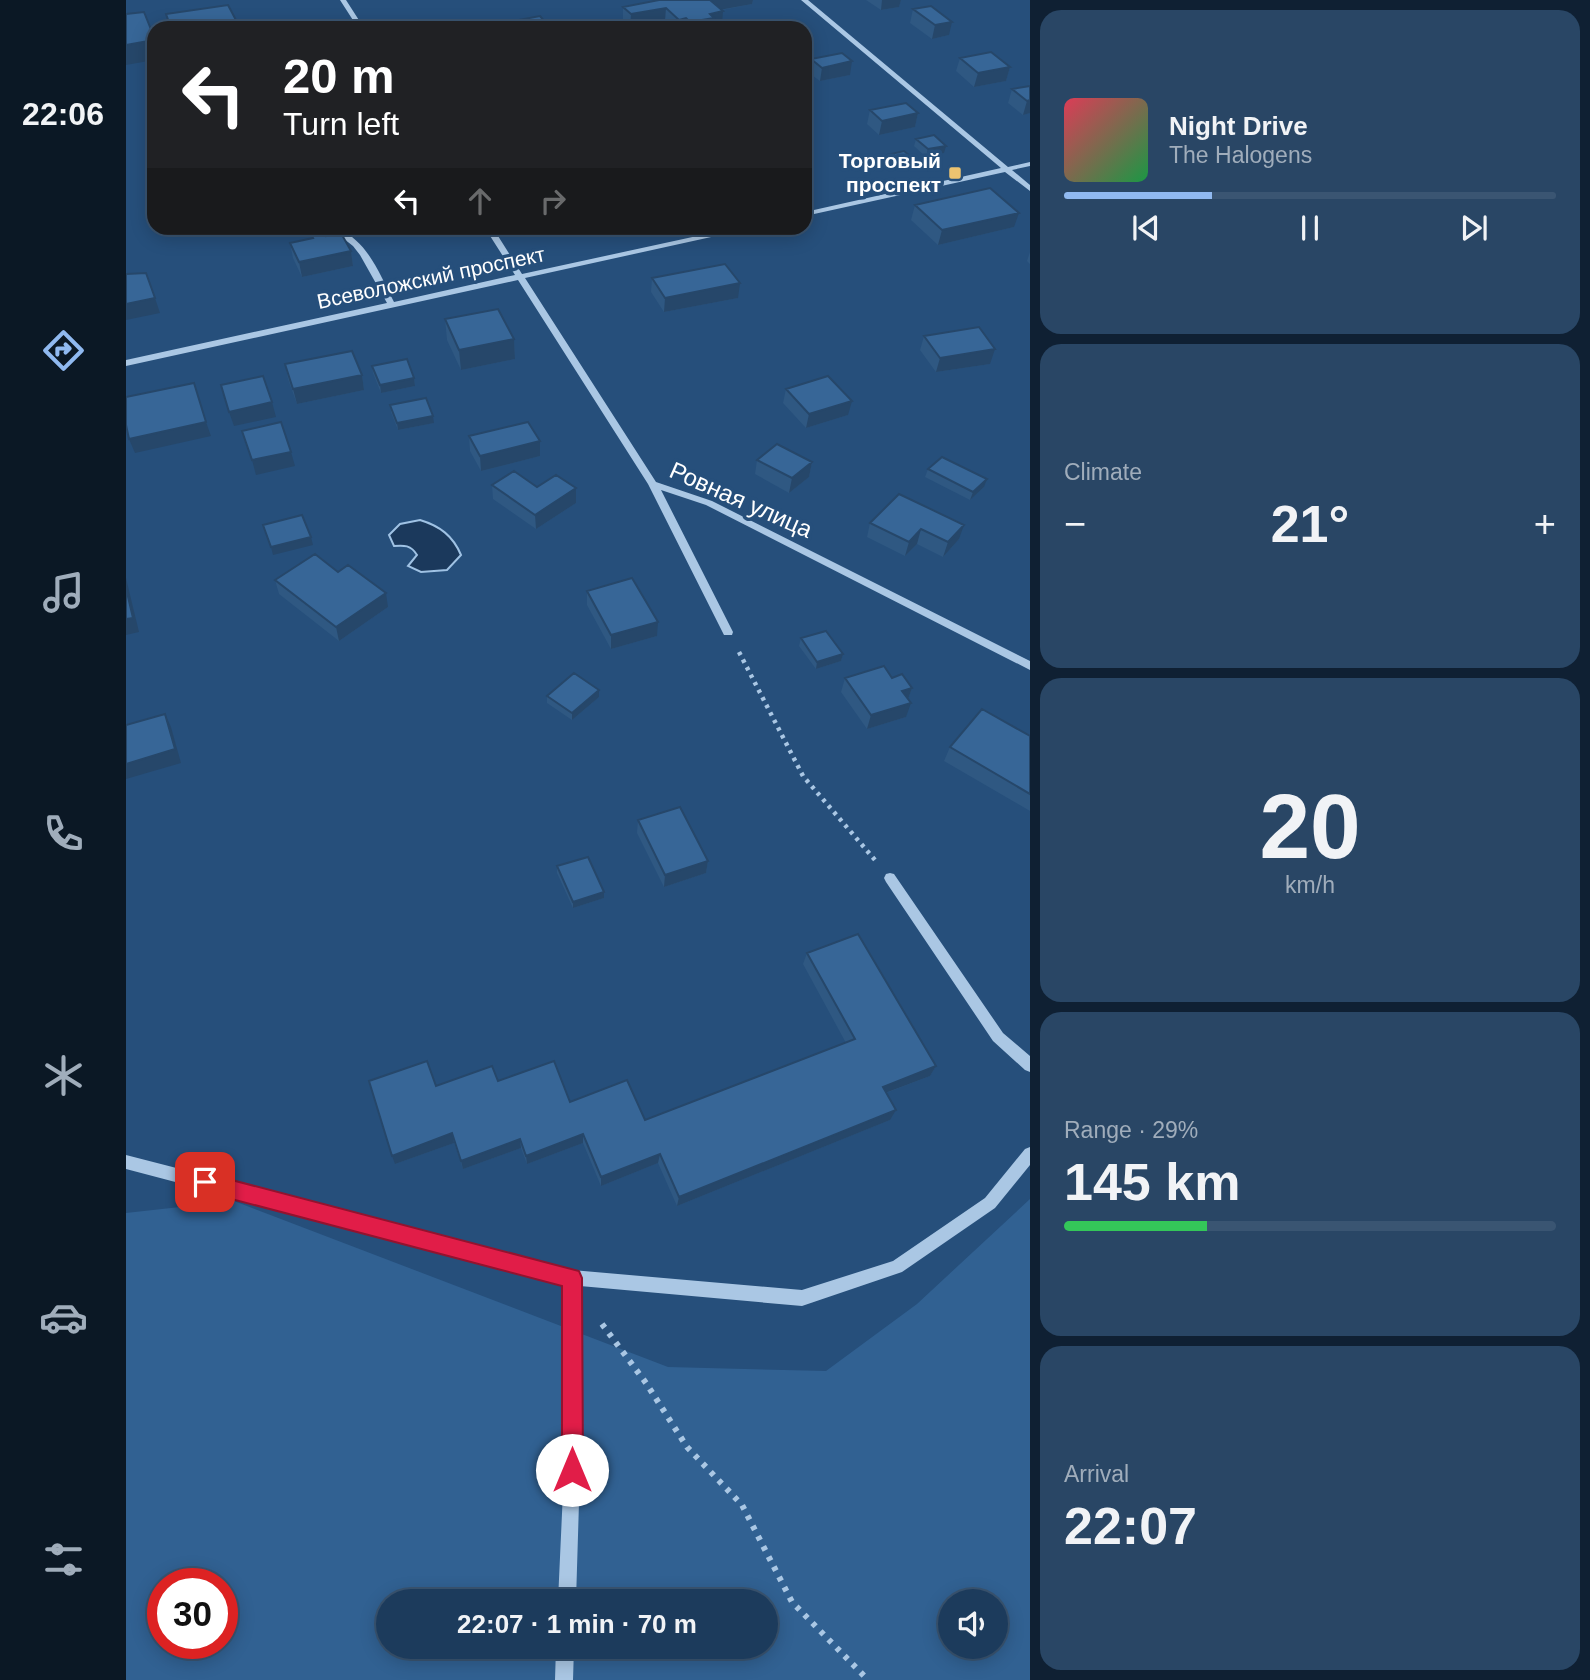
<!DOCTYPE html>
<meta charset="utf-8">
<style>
body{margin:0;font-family:Helvetica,sans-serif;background:#294665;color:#f1f3f6;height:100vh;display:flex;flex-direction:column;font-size:26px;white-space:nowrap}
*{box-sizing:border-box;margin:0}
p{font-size:23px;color:#a0adbb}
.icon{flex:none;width:38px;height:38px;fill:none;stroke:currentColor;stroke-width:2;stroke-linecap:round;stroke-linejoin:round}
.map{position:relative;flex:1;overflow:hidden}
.side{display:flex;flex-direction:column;gap:10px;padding:10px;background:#0f2033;width:560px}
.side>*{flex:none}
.guide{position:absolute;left:21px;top:21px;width:665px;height:214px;border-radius:21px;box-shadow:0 4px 18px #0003,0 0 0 2px #3a5572;background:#202124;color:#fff;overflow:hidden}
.controls{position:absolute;left:812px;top:1589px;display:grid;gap:14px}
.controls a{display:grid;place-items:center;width:70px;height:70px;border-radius:50%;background:#1c3b5c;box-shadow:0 4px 18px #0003,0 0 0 2px #3a5572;font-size:35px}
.speed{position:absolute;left:21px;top:1568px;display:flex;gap:14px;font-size:35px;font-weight:700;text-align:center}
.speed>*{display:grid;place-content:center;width:91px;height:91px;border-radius:50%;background:#1c3b5c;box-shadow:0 4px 18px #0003,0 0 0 2px #3a5572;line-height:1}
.speed .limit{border:10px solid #d22;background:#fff;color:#111}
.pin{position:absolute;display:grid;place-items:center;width:60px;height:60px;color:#fff;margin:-30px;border-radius:14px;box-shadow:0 4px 10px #0006}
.me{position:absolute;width:77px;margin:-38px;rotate:0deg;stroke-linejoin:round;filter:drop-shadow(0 0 5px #0008)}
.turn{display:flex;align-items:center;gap:24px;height:147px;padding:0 21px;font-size:32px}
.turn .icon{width:91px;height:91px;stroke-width:2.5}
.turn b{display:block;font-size:49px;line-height:60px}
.lanes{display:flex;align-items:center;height:66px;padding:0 21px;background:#0003;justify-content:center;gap:35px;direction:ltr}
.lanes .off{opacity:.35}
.big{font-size:52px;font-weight:600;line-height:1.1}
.side .widget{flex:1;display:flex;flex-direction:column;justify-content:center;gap:10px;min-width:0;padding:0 24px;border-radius:21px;background:#294665}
.side .dial{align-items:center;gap:0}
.dial b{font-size:91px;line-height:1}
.song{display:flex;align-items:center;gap:21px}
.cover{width:84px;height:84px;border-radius:10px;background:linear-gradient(135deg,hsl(350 70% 55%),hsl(140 70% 35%))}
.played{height:7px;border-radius:4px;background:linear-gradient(90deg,#90b9f0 30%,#3a5572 30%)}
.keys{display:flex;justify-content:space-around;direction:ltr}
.heat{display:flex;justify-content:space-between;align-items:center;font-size:38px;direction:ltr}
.charge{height:10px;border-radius:5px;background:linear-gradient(90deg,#34c759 29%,#3a5572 0)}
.trip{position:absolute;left:250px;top:1589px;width:402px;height:70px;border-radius:35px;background:#1c3b5c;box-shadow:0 4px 18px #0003,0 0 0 2px #3a5572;font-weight:600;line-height:70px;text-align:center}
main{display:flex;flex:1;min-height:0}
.tabs{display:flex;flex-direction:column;width:126px;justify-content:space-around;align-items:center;background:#0b1825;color:#a0adbb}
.tabs .icon{width:49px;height:49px}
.tabs .on{color:#90b9f0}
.tabs b{font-size:32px;color:#f1f3f6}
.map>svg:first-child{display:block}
</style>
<main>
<nav class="tabs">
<b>22:06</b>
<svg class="icon on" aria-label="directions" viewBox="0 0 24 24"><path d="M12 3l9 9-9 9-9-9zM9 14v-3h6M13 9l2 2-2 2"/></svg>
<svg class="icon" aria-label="music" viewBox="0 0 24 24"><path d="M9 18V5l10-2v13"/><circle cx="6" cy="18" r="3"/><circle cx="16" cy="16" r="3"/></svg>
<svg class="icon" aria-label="phone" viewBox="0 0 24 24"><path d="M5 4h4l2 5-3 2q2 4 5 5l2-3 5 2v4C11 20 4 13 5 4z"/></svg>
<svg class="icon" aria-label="climate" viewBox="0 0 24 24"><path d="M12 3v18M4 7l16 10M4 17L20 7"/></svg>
<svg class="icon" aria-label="car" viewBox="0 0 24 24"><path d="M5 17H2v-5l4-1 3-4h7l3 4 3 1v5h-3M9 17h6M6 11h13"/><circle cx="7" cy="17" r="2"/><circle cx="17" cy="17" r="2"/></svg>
<svg class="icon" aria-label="filters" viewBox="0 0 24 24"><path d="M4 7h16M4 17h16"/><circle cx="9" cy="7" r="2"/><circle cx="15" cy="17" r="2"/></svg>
</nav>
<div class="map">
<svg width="904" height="1680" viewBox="0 0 904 1680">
<rect width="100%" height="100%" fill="#264f7b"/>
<path fill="#316192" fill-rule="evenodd" d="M904,1199V1680H0V1213L108,1201L542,1367L700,1371L791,1304ZM37,1584H96V1643H37ZM262,1601H640V1647H262ZM824,1601H870V1647H824Z"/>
<path fill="#1b395c" stroke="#9fc2e4" stroke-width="2" d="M294,520C314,526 327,536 335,555L321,570L295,572L282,566L291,555C285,545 278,545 268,546L263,535L274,524Z"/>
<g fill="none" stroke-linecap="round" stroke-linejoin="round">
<path stroke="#aac7e4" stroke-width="4.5" stroke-dasharray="3.5 5" stroke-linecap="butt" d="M613,652L677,776L749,860"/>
<path stroke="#aac7e4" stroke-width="6" stroke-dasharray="4.5 7" stroke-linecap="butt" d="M476,1324L520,1383L561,1447L616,1505L666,1602L742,1680"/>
<path fill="#aac7e4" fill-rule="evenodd" d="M214,0H220L238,28H232Z
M675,0H682L882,167L904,162V166L886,170L904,185V191L879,172L679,216V212L875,168Z
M359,228H367L396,274L608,228H621L617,230L399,278L530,482L586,501L904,661V670L580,505L535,490L607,632L606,635H598L522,484L392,280L0,366V360L261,303L234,255L227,246L208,231L212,229C242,241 254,275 268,302L389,275Z
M764,873L768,874L877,1033L904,1056V1072L899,1070L867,1041L760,882L758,878L760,874Z
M904,1147V1165L869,1208L776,1272L676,1306L454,1286V1470L450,1601H432L438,1470V1284L0,1169V1155L446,1270L676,1290L767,1261L859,1198L899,1149Z
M430,1647H448L447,1680H429Z"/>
</g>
<path fill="#2f5882" d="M533,0H627L626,4L596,10V25L587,27V28H546L539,21L504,28L497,20V7Z
M740,0H775L773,7L755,10Z
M787,9L823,35L806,39L784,23Z
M834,58L884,67L880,81L848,87L830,71Z
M685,59L724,75L694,81L683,73Z
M904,86V113L897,115L882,103L886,89Z
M744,110L792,113L789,127L753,135L741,124Z
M790,139L818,153L800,157L788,146Z
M761,155L784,156L782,164L766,167L760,162Z
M789,205L888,227L812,245L785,220Z
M184,233L200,236L225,251L227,266L176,277L167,258L164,243L185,239Z
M904,252V264L901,261Z
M526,278L612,298L538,312L525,292Z
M319,319L388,339L389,359L335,370L321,340Z
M798,336L864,364L810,372L794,350Z
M159,364L236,375L238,390L171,404L162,379Z
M246,366L288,378L289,386L255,393L247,373Z
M660,389L722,415L680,428L657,403Z
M264,405L308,423L272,430L265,412Z
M343,436L414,456L355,471L344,451Z
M631,460L686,462L683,477L663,493L629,474Z
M802,469L858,487L844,500L799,477Z
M366,485L411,487L450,503L410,529L367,499Z
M773,494L833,539L817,557L791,544L779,556L741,537L744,523Z
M212,572L262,607L213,641L153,594L149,580Z
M461,591L531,636L485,649L461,605Z
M675,638L717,654L715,661L690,669L673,646Z
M719,678H766L786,688L782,699L780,717L741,729L715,692Z
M421,696L473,697L446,720L421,703Z
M904,736V811L818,761L824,747Z
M512,820L582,861L580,873L538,887L511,833Z
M431,866L478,898L447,908L431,873Z
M681,953L810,1066L804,1076L760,1093L764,1120L551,1206L532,1163L475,1186L457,1143L401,1164L395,1148L337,1169L328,1143L269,1164L310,1086L372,1081L444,1102L519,1120L720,1043L677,964Z"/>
<path fill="#26476a" d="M583,0H627L626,4L582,12Z
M756,0H775L773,7L755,10Z
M540,8L539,21L504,28L505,14Z
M597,11L596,25L587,27V28H564V22L584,14Z
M560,18V28H552L553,20Z
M111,22L112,28H86L85,26Z
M826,22L823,35L806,39L809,25Z
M28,40V60L0,65V45Z
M726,61L724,75L694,81L696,68Z
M884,67L880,81L848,87L852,73Z
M904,100V113L897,115L901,101Z
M792,113L789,127L753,135L756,121Z
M820,146L818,153L800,157L802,149Z
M784,156L782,164L766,167L767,160Z
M893,213L888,227L812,245L816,230Z
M64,228H98L66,235Z
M225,251L227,266L176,277L173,262Z
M614,283L612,298L538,312L539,298Z
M29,298L34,313L0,320V304Z
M388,339L389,359L335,370L333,350Z
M869,349L864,364L810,372L814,358Z
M236,375L238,390L171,404L167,389Z
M288,378L289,386L255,393L254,385Z
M726,401L722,415L680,428L683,414Z
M146,402L150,417L108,426L103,412Z
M307,416L308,423L272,430L271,423Z
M80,422L85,436L9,453L3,439Z
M414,441V456L355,471L354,456Z
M165,452L169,466L130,475L126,460Z
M686,462L683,477L663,493L666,478Z
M861,479L858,487L844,500L847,492Z
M450,488V503L410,529L409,515Z
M838,525L833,539L817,557L822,542Z
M795,529L791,544L779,556L783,542Z
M185,537L187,545L147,555L145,547Z
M0,578L13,632L0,635Z
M260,593L262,607L213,641L210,627Z
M532,622L531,636L485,649V635Z
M717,654L715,661L690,669L691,662Z
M786,688L781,702L776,691Z
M473,690V697L446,720V713Z
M785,703L780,717L741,729L745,715Z
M39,714L45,727L55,763L0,779V764Z
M582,861L580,873L538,887L539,875Z
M478,892V898L447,908V902Z
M810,1066L804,1076L751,1096L757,1087Z
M770,1110L764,1120L551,1206L553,1197Z
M326,1133L328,1143L269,1164L266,1156Z
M457,1134V1143L401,1164L400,1156Z
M394,1139L395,1148L337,1169L335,1161Z
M534,1154L532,1163L475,1186V1177Z"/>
<path fill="#376697" stroke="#26476a" stroke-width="2" d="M533,0H584L597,11L584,14L588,18L564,22L560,18L553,20L540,8L505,14L497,7Z
M102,5L111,22L85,26L86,28H45L40,14Z
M805,6L826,22L809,25L787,9Z
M18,12L28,37V40L0,45V14Z
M414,16L424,28H376L372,24Z
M865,52L884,67L852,73L834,58Z
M716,53L726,61L696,68L685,59Z
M904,86V100L901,101L886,89Z
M780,103L792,113L756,121L744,110Z
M808,135L820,146L802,149L790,139Z
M778,151L784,156L767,160L761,155Z
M864,188L893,213L816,230L789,205Z
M197,230L200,236L215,233L225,251L173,262L164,243L187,238L184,233Z
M599,264L614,283L539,298L526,278Z
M20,273L29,298L0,304V274Z
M372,309L388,339L333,350L319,319Z
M853,327L869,349L814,358L798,336Z
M226,351L236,375L167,389L159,364Z
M281,359L288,378L254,385L246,366Z
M137,376L146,402L103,412L95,385Z
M702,376L726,401L683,414L660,389Z
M68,383L80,422L3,439L0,425V397Z
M300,398L307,416L271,423L264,405Z
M155,422L165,452L126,460L116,431Z
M402,422L414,441L354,456L343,436Z
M651,444L686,462L666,478L631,460Z
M816,457L861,479L847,492L802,469Z
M388,471L411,487L430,475L450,488L409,515L366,485Z
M773,494L838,525L822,542L795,529L783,542L744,523Z
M176,515L185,537L145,547L137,525Z
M189,554L212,572L222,565L260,593L210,627L149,580Z
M506,578L532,622L485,635L461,591Z
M0,588L7,618L0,619Z
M700,631L717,654L691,662L675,638Z
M758,666L766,678L776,674L786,688L776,691L785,703L745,715L719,678Z
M448,673L473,690L446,713L421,696Z
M856,709L904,736V794L824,747Z
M39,714L49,749L0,764V725Z
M554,807L582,861L539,875L512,820Z
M462,857L478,892L447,902L431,866Z
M732,934L810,1066L757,1087L770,1110L553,1197L534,1154L475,1177L457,1134L400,1156L394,1139L335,1161L326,1133L266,1156L243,1081L301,1061L310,1086L366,1066L372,1081L428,1061L444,1102L501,1080L519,1120L729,1039L681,953Z"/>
<path fill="#e11d48" stroke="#92132f" stroke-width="2" d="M79,1173L453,1271L456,1278L457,1470L454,1478L446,1481L439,1478L436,1470V1286L79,1192L72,1189L69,1182L72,1176Z"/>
<rect fill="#ecc370" stroke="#264f7b" stroke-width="2.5" x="822" y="166" width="14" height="14" rx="3.5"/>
<g text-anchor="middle" stroke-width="7" stroke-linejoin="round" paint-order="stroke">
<g font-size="21" font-weight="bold" fill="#fff" stroke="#264f7b" text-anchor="end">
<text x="815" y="168">Торговый<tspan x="815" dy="24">проспект</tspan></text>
</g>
<g font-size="21" fill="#fff" stroke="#264f7b">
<text transform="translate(305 278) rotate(-12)" y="7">Всеволожский проспект</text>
</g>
<g font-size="24" fill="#fff" stroke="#264f7b">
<text transform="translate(615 500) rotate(24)" y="8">Ровная улица</text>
</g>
</g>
</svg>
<div class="controls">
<a><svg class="icon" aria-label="sound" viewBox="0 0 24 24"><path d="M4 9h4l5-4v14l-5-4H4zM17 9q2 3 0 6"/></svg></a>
</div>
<div class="speed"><div class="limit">30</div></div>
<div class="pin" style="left:79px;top:1182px;background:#d93025"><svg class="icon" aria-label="arrive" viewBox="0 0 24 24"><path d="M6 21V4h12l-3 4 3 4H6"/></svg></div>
<svg class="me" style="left:446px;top:1470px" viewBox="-20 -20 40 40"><circle r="19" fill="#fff"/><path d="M0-13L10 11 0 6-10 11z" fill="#e11d48"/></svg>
<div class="trip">22:07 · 1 min · 70 m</div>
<div class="guide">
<div class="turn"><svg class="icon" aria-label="left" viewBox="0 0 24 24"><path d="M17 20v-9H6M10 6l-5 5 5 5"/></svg><div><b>20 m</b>Turn left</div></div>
<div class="lanes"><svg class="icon" aria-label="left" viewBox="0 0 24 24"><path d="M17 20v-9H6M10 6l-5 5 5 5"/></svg><svg class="icon off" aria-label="ahead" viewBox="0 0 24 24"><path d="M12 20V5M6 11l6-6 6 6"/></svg><svg class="icon off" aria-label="right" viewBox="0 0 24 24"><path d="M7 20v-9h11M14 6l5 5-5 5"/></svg></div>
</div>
</div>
<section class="side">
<div class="widget">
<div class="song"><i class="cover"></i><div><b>Night Drive</b><p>The Halogens</p></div></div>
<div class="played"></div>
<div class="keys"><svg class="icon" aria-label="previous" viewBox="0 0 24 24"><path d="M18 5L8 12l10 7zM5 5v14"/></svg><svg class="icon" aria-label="pause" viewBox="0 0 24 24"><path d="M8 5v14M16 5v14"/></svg><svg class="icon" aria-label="next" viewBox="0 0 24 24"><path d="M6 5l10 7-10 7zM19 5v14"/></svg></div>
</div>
<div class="widget"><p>Climate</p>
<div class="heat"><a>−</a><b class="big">21°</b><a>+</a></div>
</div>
<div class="widget dial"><b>20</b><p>km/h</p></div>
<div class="widget"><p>Range · 29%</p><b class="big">145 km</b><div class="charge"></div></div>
<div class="widget"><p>Arrival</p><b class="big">22:07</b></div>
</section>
</main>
